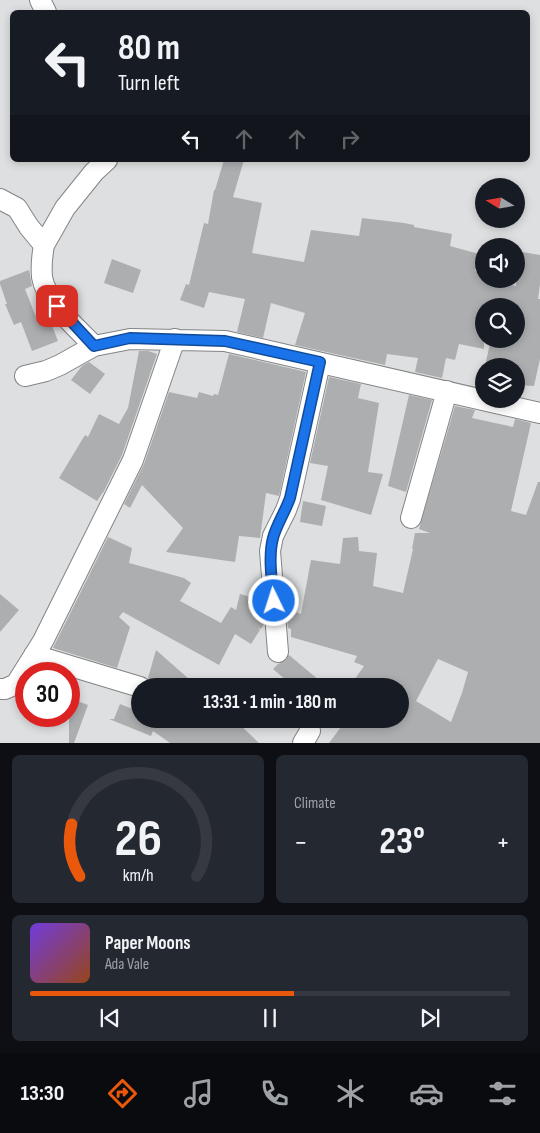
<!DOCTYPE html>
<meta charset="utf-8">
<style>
body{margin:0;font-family:"Sofia Sans Condensed",sans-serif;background:#242831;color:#f1f3f6;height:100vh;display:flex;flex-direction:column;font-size:19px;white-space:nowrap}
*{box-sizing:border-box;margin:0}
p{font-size:16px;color:#9ea1a6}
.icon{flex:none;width:28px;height:28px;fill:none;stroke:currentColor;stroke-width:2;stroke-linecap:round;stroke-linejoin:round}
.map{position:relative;height:743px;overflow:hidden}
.details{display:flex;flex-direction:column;gap:12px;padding:12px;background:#0d0f14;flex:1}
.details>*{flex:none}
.top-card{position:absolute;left:10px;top:10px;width:520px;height:152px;border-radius:8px;box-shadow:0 2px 8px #0003;background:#171b24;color:#f1f3f6;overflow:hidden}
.needle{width:32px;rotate:281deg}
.controls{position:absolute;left:475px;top:178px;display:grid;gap:10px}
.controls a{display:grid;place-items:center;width:50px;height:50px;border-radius:50%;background:#171b24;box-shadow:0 2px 8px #0003;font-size:25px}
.speed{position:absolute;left:15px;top:662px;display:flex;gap:10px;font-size:25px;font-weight:700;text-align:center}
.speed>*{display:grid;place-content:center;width:65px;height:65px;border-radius:50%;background:#171b24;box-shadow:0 2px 8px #0003;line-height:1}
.speed .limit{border:8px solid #d22;background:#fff;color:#111}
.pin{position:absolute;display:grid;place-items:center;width:42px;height:42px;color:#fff;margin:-21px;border-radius:10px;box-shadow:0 2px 8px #0006}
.me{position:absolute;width:55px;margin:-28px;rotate:356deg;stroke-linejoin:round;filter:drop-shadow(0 0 4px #0008)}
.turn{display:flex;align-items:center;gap:18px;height:105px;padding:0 25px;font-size:22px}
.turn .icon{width:65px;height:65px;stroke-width:2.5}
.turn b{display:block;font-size:35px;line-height:42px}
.lanes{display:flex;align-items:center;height:48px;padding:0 25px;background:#0003;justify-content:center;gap:25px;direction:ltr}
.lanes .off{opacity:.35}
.big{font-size:38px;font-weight:700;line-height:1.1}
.details .card{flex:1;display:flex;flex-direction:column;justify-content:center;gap:8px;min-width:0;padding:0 18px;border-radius:8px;background:#242831}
.details .dial{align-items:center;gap:0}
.dial svg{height:130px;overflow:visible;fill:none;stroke:#363941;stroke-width:7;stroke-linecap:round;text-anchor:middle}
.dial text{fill:#f1f3f6;stroke:none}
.song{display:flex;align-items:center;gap:15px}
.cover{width:60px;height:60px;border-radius:8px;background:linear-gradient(135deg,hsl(260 70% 55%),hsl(20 70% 35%))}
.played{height:5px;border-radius:2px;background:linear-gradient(90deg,#ea580c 55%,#363941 55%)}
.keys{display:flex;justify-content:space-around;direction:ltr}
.heat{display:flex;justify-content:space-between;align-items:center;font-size:28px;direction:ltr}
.details .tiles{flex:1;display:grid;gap:12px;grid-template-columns:1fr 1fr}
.card:last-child{grid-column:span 2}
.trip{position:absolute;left:131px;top:678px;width:278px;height:50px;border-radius:25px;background:#171b24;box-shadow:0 2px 8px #0003;font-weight:700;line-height:50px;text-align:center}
.tabs{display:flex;height:80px;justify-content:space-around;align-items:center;background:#090b0e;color:#9ea1a6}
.tabs .icon{width:35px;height:35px}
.tabs .on{color:#ea580c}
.tabs b{font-size:22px;color:#f1f3f6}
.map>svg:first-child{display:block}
</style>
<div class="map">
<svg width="540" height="743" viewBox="0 0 540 743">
<rect width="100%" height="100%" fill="#dedfe0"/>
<path fill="#adaeaf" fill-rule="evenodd" d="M224,160H244L233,197L262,203L252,253L304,262L311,230L359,236L362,218L404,223L414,225V227L452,234L450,246L479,254L475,271L481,273L480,278L516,286V251L540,255V284L538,299H540V359L534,386L516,385V366H485L491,339H516V306H484V349L459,344L455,360L446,358L442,378L415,372L418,358L387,354L385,365L295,345L305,313L271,303L263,338L237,332L245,299L209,292L204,308L180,300L186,284L189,285L204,223L208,224L214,190H215Z
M112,259L141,270L133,293L104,283Z
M29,270L32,286L25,289L38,322L49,318L58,341L32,351L21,322L14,325L5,304H7L0,284V281Z
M139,351H148L157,354L122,455L103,493V492L97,501L59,478L85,435L88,437L99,414L119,424L128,408Z
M229,354L306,372L279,496L266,493L260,538L239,536L235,562L166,552L183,528L142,485L130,508L124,504L144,464L169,392L197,398L199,392L213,396L214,394L218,395Z
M89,362L105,374L90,394L71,380L82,366Z
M329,377L361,384L358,398L379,403L368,472L383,474L371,515L321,500L328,466L310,463Z
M409,395L432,400L406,492L388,486Z
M455,406L475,410L472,418L513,427L515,419L531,423L511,511L526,515L538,482H540V743H329L347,719H400V686H350L364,666L354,662L357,656L291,637V629L288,628L286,609L301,614L311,560L340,564L343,538L358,537L359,551L377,553L373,586L403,593L413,549H412L415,533H430L419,529ZM438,659L468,672L462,693L451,722L416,701Z
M303,501L326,506L322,526L300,522Z
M108,537L132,548L129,563L184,578L191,583L180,601L221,623L231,607L236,610L240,594L254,598V597L262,600L264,624L261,629L258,628L260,630L251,644L235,634L219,665L123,612L119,617L130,627L117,668L53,648Z
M0,594L19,610L0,632Z
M156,650L197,686H152L148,678Z
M289,655L326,686H293L273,669L278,664L285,661Z
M69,698L88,705L74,743H69Z
M120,704L140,712V719H234L259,743H170L153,731L151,736L109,719H114Z"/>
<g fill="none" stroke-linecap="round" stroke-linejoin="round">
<g stroke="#838485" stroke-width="22">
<path id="minor" d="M40,0L46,12
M0,199L17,208L29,227L44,245C42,256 41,266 42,277C46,302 77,328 94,346
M44,245L65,208L94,172L107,160
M25,376L46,371L60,365L94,346L130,339L225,341L540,413
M411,518L447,391
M278,652L270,551L273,536L286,510L290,499L320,363
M34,655L140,687
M0,689H5L16,684L43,641L133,460L175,339
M303,743L310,731"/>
</g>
<use href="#minor" stroke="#fff" stroke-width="20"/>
</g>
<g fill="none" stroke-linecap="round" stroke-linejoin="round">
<g stroke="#114b97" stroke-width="12">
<path id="route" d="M57,306L94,346L130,338L225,341L320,362L290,498C285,512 276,526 273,538C268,557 272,582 274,601"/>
</g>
<use href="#route" stroke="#1a73e8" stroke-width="9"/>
</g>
</svg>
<div class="controls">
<a><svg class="needle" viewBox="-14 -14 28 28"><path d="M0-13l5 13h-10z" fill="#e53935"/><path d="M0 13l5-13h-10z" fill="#9ea1a6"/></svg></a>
<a><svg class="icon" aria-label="sound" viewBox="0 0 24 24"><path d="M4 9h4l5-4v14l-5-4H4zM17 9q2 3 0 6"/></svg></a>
<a><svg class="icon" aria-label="search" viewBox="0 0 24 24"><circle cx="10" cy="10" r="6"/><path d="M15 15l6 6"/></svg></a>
<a><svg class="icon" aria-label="layers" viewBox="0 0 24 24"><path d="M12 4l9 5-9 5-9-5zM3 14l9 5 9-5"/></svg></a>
</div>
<div class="speed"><div class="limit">30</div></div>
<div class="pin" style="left:57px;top:306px;background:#d93025"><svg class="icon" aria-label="arrive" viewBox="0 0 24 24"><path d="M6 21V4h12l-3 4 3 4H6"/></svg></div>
<svg class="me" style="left:274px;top:601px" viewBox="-20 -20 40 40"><circle r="17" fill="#1a73e8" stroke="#fff" stroke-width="3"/><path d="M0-11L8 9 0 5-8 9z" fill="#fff"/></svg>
<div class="trip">13:31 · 1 min · 180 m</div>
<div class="top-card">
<div class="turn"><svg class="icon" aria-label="left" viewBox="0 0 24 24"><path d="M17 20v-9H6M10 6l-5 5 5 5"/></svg><div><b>80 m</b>Turn left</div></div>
<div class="lanes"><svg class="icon" aria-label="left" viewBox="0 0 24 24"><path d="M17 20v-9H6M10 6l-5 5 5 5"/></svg><svg class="icon off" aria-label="ahead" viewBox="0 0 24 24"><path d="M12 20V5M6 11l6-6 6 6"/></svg><svg class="icon off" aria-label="ahead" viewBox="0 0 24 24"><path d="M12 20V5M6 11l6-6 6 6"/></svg><svg class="icon off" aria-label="right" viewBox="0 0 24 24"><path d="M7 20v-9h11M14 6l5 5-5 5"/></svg></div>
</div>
</div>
<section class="details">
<div class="tiles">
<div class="card dial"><svg viewBox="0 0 100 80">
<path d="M14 69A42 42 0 1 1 86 69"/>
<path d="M14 69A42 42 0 0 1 9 37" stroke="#ea580c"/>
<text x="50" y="56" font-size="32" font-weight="700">26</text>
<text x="50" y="72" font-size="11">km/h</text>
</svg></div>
<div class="card"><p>Climate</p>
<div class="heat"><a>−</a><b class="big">23°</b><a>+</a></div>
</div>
<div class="card">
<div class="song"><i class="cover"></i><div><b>Paper Moons</b><p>Ada Vale</p></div></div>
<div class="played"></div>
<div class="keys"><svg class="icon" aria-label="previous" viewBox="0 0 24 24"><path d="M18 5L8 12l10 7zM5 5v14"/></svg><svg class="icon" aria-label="pause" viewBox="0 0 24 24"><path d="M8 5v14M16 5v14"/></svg><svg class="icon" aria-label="next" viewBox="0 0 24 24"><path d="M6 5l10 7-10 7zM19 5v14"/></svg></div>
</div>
</div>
</section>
<nav class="tabs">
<b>13:30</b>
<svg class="icon on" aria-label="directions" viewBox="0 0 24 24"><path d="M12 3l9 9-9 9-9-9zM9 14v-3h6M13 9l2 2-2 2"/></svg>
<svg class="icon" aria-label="music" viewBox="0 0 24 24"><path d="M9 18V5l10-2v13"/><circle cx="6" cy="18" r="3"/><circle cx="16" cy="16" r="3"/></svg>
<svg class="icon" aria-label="phone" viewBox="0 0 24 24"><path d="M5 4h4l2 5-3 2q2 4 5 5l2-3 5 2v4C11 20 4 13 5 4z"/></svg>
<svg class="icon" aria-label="climate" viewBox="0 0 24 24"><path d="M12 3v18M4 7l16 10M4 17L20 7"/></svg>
<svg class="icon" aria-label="car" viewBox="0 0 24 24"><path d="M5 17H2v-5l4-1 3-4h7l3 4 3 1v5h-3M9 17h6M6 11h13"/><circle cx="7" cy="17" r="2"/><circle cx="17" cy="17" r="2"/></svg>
<svg class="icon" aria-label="filters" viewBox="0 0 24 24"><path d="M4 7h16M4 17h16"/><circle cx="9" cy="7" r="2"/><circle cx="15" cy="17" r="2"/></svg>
</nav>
